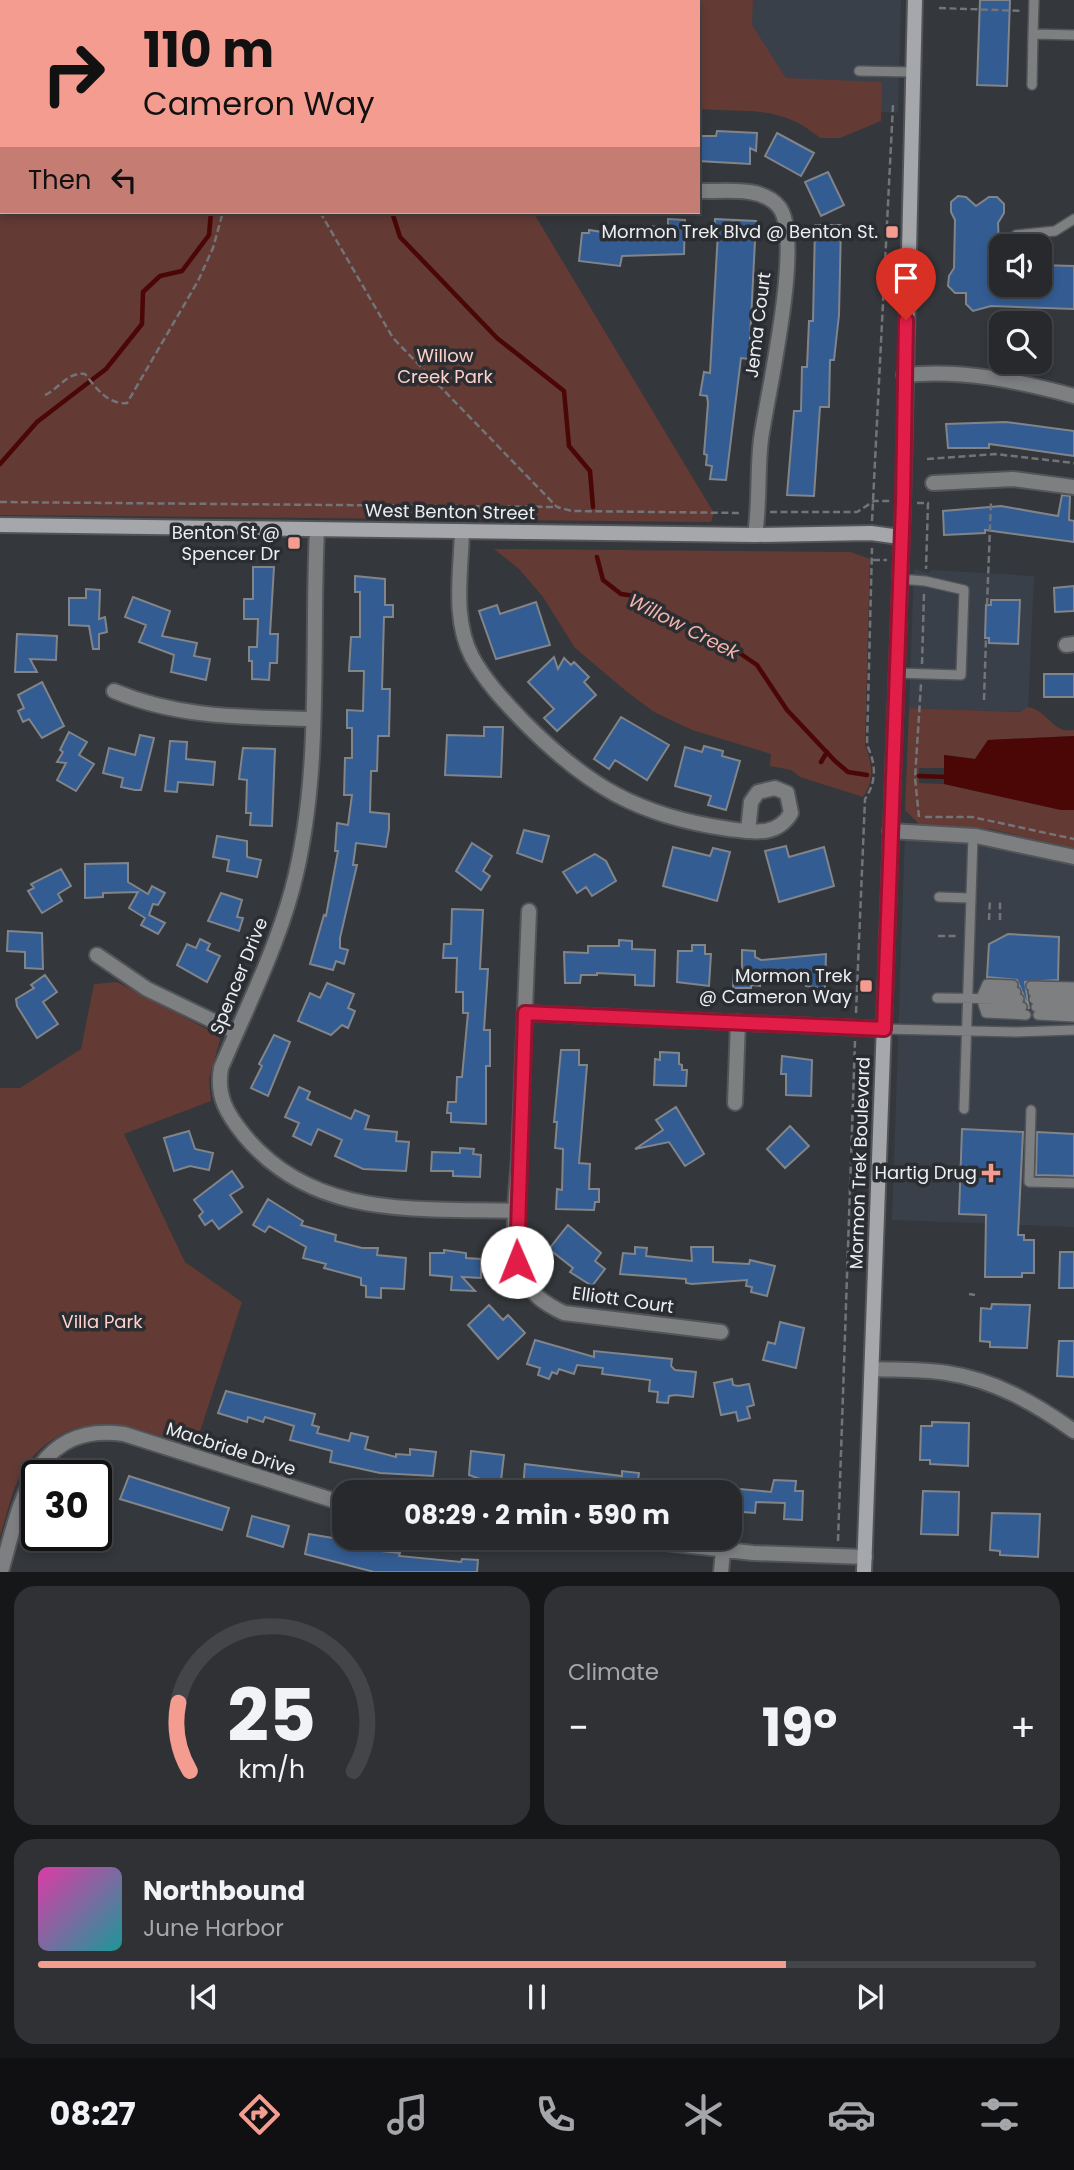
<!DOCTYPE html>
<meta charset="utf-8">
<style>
body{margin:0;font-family:Poppins,sans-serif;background:#2f3134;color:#f1f3f6;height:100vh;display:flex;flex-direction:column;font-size:26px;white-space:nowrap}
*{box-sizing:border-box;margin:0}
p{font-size:23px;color:#a4a6a9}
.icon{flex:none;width:38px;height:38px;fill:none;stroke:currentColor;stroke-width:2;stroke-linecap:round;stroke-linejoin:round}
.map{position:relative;height:1572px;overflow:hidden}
.panel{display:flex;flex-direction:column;gap:14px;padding:14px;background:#151718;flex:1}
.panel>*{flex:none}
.guide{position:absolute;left:0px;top:0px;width:700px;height:214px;box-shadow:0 4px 10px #0003,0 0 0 2px #434548;background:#f59c90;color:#111;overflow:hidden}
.fabs{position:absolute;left:989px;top:234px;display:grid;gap:14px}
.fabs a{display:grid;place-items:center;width:63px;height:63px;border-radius:14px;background:#27292c;box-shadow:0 4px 10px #0003,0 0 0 2px #434548;font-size:35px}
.speed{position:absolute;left:21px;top:1460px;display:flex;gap:14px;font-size:35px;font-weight:700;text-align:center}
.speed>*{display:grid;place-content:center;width:91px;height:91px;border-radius:50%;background:#27292c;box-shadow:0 4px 10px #0003,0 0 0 2px #434548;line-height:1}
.speed .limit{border:4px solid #111;border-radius:10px;background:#fff;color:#111}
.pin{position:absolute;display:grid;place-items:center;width:60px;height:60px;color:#fff;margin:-72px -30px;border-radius:50% 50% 50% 0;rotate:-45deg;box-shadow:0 0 7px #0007}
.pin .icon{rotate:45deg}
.me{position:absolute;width:77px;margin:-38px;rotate:359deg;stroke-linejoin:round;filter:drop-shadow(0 0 5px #0008)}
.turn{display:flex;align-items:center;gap:24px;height:147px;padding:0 28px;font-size:32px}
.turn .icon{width:91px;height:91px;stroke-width:2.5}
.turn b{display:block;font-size:49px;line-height:60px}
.then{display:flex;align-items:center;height:66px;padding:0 28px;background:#0003;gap:14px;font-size:26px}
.big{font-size:52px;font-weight:700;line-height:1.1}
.panel .card{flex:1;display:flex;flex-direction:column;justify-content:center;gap:10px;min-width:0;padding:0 24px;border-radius:21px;background:#2f3134}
.panel .dial{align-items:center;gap:0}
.dial svg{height:182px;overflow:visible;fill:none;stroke:#434548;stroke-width:7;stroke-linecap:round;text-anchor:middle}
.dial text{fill:#f1f3f6;stroke:none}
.song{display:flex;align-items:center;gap:21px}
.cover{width:84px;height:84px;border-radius:10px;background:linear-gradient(135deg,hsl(320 70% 55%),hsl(180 70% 35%))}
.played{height:7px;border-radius:4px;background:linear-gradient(90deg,#f59c90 75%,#434548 75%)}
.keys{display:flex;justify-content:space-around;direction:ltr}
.heat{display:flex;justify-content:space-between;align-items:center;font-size:38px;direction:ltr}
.panel .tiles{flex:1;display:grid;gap:14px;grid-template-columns:1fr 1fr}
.card:last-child{grid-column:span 2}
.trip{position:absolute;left:332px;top:1480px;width:410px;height:70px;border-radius:21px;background:#27292c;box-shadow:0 4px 10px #0003,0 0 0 2px #434548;font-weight:700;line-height:70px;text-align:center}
.tab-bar{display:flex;height:112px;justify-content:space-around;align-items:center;background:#101012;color:#a4a6a9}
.tab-bar .icon{width:49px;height:49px}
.tab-bar .active{color:#f59c90}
.tab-bar b{font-size:32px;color:#f1f3f6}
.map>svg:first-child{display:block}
</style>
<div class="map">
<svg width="1074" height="1572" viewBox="0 0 1074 1572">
<rect width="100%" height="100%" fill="#34373b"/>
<path fill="#394049" d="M710,0H901L898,113L705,102Z
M914,569L928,573L932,570L1034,576L1028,712L909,708Z
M905,831L1074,857V1227L892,1220Z"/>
<path fill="#633a34" d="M0,0H450L2,2V212H533L714,513L711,522L0,515Z
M667,0H753L752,25L786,78L882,82L881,121L840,138H820C781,104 746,113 698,109V2Z
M494,549L851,552L870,559L865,746C873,763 874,781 863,797L800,777L791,770L770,766L771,754L692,730L654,712L626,691L575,648L543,597L519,569Z
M1028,707C1048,710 1052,734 1074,730V736L988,740L975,759L945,755L944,768H919V783L944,784L1061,810H1074V848L990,829L919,824L905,810L909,708L1020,712Z
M117,982L218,1035L220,1040L209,1079L211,1101L124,1134L185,1262L242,1302L195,1447C148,1433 97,1408 52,1440C37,1450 25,1464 18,1480C10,1498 6,1518 0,1536V1088H20L81,1049L94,984Z"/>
<path fill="#4b0705" d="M1074,736V810H1061L944,784V755L975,759L988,740Z"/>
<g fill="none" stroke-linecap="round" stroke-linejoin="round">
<path stroke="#4b0705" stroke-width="4.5" d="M194,2V0
M392,212L400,237L497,338L564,391L569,446L590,471L593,507
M0,464L37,422L106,369L142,324L143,292L160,276L182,271L209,235L211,212
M597,557L603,580L621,594L635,596L658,612L719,639L757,665L787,710L835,761L848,772L867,775
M821,762L827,752
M919,776L947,777"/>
</g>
<path fill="#335c92" stroke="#818489" stroke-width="2" d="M980,0H1010L1007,86L977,85Z
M717,131L757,133L756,151L750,148V164L698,161V136H716Z
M777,133L814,153L801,176L765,156Z
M828,172L844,205L821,216L805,182Z
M958,196L966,197L976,206L989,197H997L1004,204V213L998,223L1001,285H1040V265L1074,266V309L991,306L973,311L966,304V293H955L948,286L949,276L954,268L955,220L951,212V202Z
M668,219L685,220L684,254L622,256L620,266L579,261L582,233H589V230L634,237L637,226L668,227Z
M715,219L756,221L749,359L741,358L726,480L710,479L712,466L706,465L707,455L704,454L708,403L707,396L700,395L704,372L710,373L718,232H714Z
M815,225H841L839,315L834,360H830L829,407H820L814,496L787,495L794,411H801L802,367H807L809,321H813Z
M1006,422L1074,431V456L989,444V448H948L946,424Z
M1062,495L1070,496L1069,520L1074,521V542L985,530V533L944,535L943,511L1001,506L1058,516Z
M253,567H274L270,634H278L277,663H270L269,680L252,679V661H249V647H257L258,619H244V599H253Z
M355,576L385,579V605H393V617H384L382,689H390L389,736H378L377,771H371L370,812L389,814V829L386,847L356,843L353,865H357L340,938V948L348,950L344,964L336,961L333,970L310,964L324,915L326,916L338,851H335L337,823L348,825L352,795H344L345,758H352V728H347V710L363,711L364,671H349L351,637H360V592H355Z
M1074,586V611L1055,612L1054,588Z
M86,589L100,590L99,619L105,617L107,632L99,634V649H93L89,626L69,625V598H86Z
M133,597L170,611L162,636L197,643L194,656L210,659L206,680L171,672L174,655L139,642L146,625L125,617Z
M991,600H1020L1018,644L989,643V638H985L986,605H991Z
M536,602L550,645L496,659L479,611L497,605L500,614Z
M17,634L57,636L56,660L30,659L37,672H15Z
M554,657L558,669L564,658L571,665L574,662L589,677L584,682L596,695L557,731L544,718L554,709L528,682Z
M1044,674H1074V697H1044Z
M42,682L64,726L42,738L29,719L23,722L18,711L24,708L18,695Z
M621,717L669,745L647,780L615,760L609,769L594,759Z
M484,727H503L501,777L445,775L447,735L484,736Z
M69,732L87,742L79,755L94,764L76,791L57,780L66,763L57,762L63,752L60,750Z
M140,735L154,738L141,790H135L121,787L123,778L103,773L109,748L135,755Z
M170,741L187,742L186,759L215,762L213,785L178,782L177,792L165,791Z
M704,746L723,751L722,756L740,761L726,810L708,805L711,796L675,786L685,747L702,752Z
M243,748L275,749L272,826L250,825L251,813H246L247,780L239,779Z
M524,830L549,836L542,862L517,853Z
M217,836L247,841V857L261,860L257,877L227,871L229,860L213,857Z
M472,843L492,856L483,871L490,876L481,890L456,871Z
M786,846L789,857L824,847L834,886L779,902L765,851Z
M673,847L710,856L713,848L730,852L717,901L663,886Z
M595,854L606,861L616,881L592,896L586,887L577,893L563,872Z
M128,863V882L148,894L152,886L165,893L158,905L153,904L149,915L165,923L158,934L141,925L145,918L129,908L138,892L103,893V897L85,898V864Z
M61,869L71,886L58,894L62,901L42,913L28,891L34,888L31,884Z
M221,893L242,900L237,917L243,918L239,931L208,921Z
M452,909L483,910L480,969H488L484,1030H490V1066H486V1124L451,1122V1113H447L448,1102H456L457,1077H462L468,1013H463V992H456L457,958H443L444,944H451Z
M8,931L42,933L43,969L25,968V952L7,951Z
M1008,934L1059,937L1058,980L1025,982L1029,1009L1017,980L987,977L989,944Z
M200,939L210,944L207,950L220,956L207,982L177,965L187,944L196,948Z
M619,940L632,941V949L655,950L654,986L635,985V975L597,973V975H581L580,983H565L564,952L588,953V946H619Z
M692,945H705V954H711L709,986L677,982L678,951H692Z
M742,950L755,951V957L761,960L826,954L825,989L806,986V982L768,981L760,982V986L751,985V988H733L734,970H742Z
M45,975L57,992L43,1002L58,1024L37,1038L17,1006L16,999L34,988L31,985Z
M327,983L354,994L348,1008L355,1011L348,1028L342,1025L331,1035L298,1021L310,993L320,998Z
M274,1035L290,1042L268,1096L251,1088L262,1066L259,1064Z
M561,1050H579V1065H587L579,1163L590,1164L589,1189H599V1202H595L594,1210L556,1209L557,1189L562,1190L563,1149L555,1148L557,1122H554Z
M660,1052L679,1053V1064L682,1065V1070H687L686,1086L654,1085L655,1059L660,1060Z
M782,1056L812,1060L811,1096L786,1095V1074H781Z
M299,1087L310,1092L307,1099L351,1119L355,1110L369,1116L365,1129L397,1132L396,1141L409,1142L406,1171L363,1169L335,1156L342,1140L318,1129L311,1145L293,1136L299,1123L285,1117Z
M676,1107L704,1154L685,1166L669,1142L635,1149L663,1130L656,1120Z
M790,1126L809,1146L785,1168L767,1149Z
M962,1129L1023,1132L1018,1235H1024V1240H1034V1273H1022V1277H985L986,1215L959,1214Z
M189,1131L195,1149L213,1153L209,1170L190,1166L174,1171L164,1138Z
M1037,1132L1074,1134V1176L1036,1175Z
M460,1148L474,1149L473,1154L481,1155L480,1177L453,1176V1171H431L432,1152L460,1153Z
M232,1171L243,1187L230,1195L242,1212L219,1229L212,1220L205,1225L199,1216L203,1212L194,1200Z
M268,1199L303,1221L301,1225L336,1235L335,1241L362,1248H378L377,1255L406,1258L404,1289L381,1288V1298L366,1297V1286L361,1285V1278L324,1268L326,1264L303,1258L306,1247L269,1226L265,1232L253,1225Z
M568,1225L601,1253L595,1261L605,1269L592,1286L570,1272L573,1268L549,1249Z
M635,1247L647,1248L646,1256L692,1261L691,1247H713V1262L749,1264L750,1260L775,1266L767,1296L751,1292L752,1287L746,1286L747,1280L692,1284L686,1283V1279L620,1274L623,1253L635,1254Z
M444,1250L466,1253V1258L481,1259V1278L462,1277L475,1291L451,1290L452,1277L430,1275V1253H444Z
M1060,1252H1074V1288H1059Z
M992,1304L1030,1305L1027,1348L990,1347V1342L980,1341L981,1308L991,1309Z
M489,1305L503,1320L508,1315L525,1333L498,1359L468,1325Z
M780,1322L804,1328L796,1368L763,1360L768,1342L775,1344Z
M535,1340L594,1357V1351L672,1359L671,1366L675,1370L696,1372L693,1397L676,1395L669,1396L668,1403L657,1402L658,1392L649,1391L650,1380L602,1374L603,1368L577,1365L574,1374L559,1369L557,1374L552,1372L549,1379L538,1375L540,1368L527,1364Z
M1059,1341H1074V1377L1057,1376Z
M732,1379L733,1385L738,1386L749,1384L754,1405L747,1407L750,1418L738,1421L736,1412L721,1415L714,1383Z
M226,1391L315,1414L312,1425L319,1427L317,1433L349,1441L351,1433L368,1437L365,1449L396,1457V1454L410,1455V1449L436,1452L433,1476L380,1473L330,1462L332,1451L290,1440L294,1426L265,1417L263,1422L248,1417L247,1422L218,1413Z
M932,1422L969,1423L968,1466L930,1464V1460H920L921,1426H932Z
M471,1451L504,1455L500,1489L482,1487L483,1480L469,1475Z
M525,1464L622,1476V1471L639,1473L636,1493H540L523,1489Z
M129,1476L229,1508L222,1530L120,1499Z
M774,1480L796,1481L795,1491H803L802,1520L784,1519L785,1503L756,1502L755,1513L730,1511V1488L771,1492Z
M923,1491L959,1492L958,1535L921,1534Z
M992,1513L1040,1514L1038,1557L1000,1555V1551L990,1550Z
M252,1516L289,1526L283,1547L247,1536Z
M309,1534L363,1543L362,1549L400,1553L399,1556L461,1562L462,1559L478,1560L477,1572H374L305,1554Z"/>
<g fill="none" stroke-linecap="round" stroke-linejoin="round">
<g stroke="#525458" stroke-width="12">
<path id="lane" d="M1034,0L1033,34L1074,35
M859,71L913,72
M1032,85L1033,34
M1016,235L1055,231L1074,219
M895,673L961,675L964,590L925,581L899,579
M939,897L969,898
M1013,985L987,984L981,998L986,1013L1026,1015
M1031,986L1074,987
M1033,992L1074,994
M982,997L987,991L1016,992
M937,998L1019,999
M982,999L986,1005L1022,1007
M1034,999L1074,1001
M1036,1007L1074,1009
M1038,1015L1074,1017
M884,1029L1016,1032L1074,1030
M964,1109L973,836
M1031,1110L1029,1182L1074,1183"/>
</g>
<g stroke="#525458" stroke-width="18">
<path id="street" d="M698,191C723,192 762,185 779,207C804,238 767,396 761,439C757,471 760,503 755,535
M904,375C963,369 1018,381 1074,396
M933,483L1013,479L1074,487
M317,530C311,649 323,774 292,890C275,952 246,1009 221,1068C216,1096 227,1114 244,1135C314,1220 418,1208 517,1211
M462,531C461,572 452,619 472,657C485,681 504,701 522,720C586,785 637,816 729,829C753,832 777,837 791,813L787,793L775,788L758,792L751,802L748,831
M1066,645L1074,644
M114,691C178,718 243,717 312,719
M890,831L976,836L1074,857
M529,911C525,993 522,1075 519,1157C517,1190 509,1245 522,1274C530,1294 545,1304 564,1313L721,1332
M97,955L147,989L236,1032
M525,1013L884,1029
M735,1103L738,1022
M872,1369C897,1370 922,1369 947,1373C995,1380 1036,1404 1074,1431
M623,1538L753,1553L865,1557
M1,1572C20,1505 33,1421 124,1434L345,1504
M721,1572L723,1550"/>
</g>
<g stroke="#525458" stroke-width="18">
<path id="secondary" d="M0,525L755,535L871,533L900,537
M864,1572L903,502L915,0"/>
</g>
<path stroke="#727478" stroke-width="2.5" stroke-dasharray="7 3.5" stroke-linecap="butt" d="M144,0V2
M246,2L248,0
M939,8L1023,11
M0,78H2
M0,149L2,147
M320,212L393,338L557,507L572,511L742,513
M45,395C60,388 67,372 85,374C96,388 108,405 127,403L198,281L213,248L223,212
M927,459L995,454L1074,463
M0,502L557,507
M917,503H928L926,569
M770,512H857L874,501H890
M872,521L893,105
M873,560H887
M987,605L991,502
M922,664L924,593
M984,700L986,638
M919,817L915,778L921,684
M925,817H972L1074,839
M989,920L990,899
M1000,920V899
M938,936H957
M856,1013L865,799C877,781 876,764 867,745L872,548
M969,1294L975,1295
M838,1541L855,1041"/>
<use href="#lane" stroke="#7d7f81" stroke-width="9"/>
<use href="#street" stroke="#7d7f81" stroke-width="14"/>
<use href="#secondary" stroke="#a5a7aa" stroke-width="14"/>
</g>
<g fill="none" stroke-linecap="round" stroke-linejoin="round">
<g stroke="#92132f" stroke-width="18">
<path id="route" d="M517,1262L525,1013L884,1029L903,502L906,320"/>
</g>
<use href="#route" stroke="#e11d48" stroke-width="12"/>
</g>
<g fill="#f59c90" stroke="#2a2d31" stroke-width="2.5">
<rect x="885" y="225" width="14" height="14" rx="3.5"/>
<rect x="287" y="536" width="14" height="14" rx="3.5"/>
<rect x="859" y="979" width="14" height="14" rx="3.5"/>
<path d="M987.5 1162.5h7v7h7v7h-7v7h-7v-7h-7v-7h7z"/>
</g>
<g text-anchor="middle" stroke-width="7" stroke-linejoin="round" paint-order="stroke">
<g font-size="18" fill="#edeef1" stroke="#2a2d31" text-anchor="end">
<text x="878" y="238">Mormon Trek Blvd @ Benton St.</text>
<text x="280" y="539">Benton St @<tspan x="280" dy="21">Spencer Dr</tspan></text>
<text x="852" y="982">Mormon Trek<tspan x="852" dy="21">@ Cameron Way</tspan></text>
<text x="977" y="1179">Hartig Drug</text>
</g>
<g font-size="18" fill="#edeef1" stroke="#2a2d31">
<text transform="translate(758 325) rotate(-83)" y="6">Jema Court</text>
<text transform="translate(450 512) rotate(1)" y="6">West Benton Street</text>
<text transform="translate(239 976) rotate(-68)" y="6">Spencer Drive</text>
<text transform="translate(860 1163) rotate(-88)" y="6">Mormon Trek Boulevard</text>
<text transform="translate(623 1300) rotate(8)" y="6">Elliott Court</text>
<text transform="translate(231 1449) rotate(18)" y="6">Macbride Drive</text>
</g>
<g font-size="18" fill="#fed1ca" stroke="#2a2d31">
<text x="445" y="362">Willow<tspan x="445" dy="21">Creek Park</tspan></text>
<text x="102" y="1328">Villa Park</text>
</g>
<g font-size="19" font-style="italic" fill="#f5b4aa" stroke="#2a2d31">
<text transform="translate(684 626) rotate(27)" y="7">Willow Creek</text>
</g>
</g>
</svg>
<div class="fabs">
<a><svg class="icon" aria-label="sound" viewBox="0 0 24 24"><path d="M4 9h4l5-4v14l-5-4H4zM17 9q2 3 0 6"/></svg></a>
<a><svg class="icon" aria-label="search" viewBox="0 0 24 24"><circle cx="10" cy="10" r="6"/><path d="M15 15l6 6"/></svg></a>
</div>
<div class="speed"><div class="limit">30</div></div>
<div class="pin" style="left:906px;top:320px;background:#d93025"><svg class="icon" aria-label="arrive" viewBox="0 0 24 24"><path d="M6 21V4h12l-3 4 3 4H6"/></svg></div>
<svg class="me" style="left:517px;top:1262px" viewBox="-20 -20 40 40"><circle r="19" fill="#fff"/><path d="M0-13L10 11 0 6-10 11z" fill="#e11d48"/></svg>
<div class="trip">08:29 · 2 min · 590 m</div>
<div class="guide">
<div class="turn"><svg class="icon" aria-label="right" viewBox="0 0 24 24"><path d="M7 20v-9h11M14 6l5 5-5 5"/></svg><div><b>110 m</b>Cameron Way</div></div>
<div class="then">Then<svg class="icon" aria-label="left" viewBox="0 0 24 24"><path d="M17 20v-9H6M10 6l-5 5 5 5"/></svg></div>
</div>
</div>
<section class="panel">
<div class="tiles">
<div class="card dial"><svg viewBox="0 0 100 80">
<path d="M14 69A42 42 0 1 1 86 69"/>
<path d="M14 69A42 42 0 0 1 9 39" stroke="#f59c90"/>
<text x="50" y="56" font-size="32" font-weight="700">25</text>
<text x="50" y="72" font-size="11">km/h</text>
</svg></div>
<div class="card"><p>Climate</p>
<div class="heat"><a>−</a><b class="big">19°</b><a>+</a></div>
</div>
<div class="card">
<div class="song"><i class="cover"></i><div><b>Northbound</b><p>June Harbor</p></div></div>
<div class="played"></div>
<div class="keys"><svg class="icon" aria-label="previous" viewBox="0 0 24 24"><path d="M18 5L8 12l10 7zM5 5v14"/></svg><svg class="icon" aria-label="pause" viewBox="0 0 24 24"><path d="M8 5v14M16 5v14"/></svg><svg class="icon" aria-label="next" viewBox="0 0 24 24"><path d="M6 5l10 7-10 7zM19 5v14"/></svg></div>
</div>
</div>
</section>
<nav class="tab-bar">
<b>08:27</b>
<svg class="icon active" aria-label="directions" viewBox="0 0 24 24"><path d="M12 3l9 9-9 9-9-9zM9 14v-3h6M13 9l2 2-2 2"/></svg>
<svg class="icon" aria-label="music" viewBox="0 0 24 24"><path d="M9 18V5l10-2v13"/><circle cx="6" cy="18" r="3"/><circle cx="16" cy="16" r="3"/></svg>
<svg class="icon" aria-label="phone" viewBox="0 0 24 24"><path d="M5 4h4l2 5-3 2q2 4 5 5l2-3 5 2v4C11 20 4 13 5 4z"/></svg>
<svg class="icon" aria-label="climate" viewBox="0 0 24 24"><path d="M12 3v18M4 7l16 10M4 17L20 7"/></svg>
<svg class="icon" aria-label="car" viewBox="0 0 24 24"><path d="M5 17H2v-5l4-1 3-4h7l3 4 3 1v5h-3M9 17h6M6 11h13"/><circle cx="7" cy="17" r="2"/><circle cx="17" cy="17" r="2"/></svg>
<svg class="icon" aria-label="filters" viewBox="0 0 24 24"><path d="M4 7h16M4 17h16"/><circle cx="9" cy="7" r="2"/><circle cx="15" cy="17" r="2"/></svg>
</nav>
